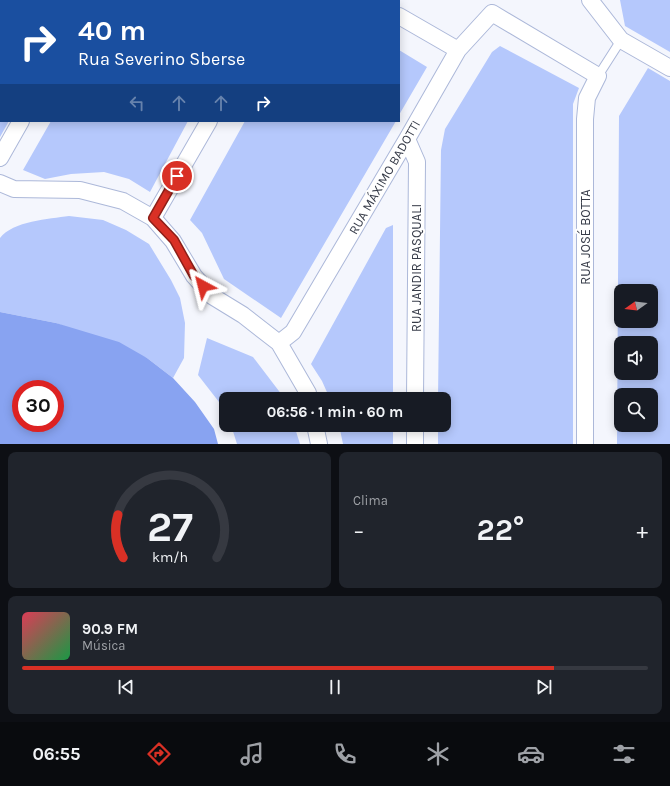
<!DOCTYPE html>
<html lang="pt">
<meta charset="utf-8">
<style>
body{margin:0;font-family:Karla,sans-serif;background:#20242c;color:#f1f3f6;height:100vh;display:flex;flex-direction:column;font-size:15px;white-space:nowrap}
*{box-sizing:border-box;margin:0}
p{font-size:13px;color:#9ea1a6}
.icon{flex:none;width:22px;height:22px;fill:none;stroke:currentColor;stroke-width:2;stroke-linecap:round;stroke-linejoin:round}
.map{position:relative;height:444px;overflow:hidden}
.panel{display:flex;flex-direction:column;gap:8px;padding:8px;background:#0d0f14;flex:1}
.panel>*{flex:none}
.hud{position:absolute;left:0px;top:0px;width:400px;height:122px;box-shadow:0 2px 10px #0003;background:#1a4fa0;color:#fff;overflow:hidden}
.needle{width:26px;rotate:256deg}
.controls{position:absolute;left:614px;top:284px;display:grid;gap:8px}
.controls a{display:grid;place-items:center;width:44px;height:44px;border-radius:8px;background:#171b24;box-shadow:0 2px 10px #0003;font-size:20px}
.speed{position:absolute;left:12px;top:380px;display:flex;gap:8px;font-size:20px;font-weight:700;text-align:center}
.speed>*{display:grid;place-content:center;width:52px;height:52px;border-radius:50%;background:#171b24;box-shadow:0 2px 10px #0003;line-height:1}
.speed .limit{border:6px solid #d22;background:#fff;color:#111}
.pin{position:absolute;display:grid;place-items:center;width:34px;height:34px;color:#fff;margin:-17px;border:2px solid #fff;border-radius:50%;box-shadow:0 1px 4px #0007}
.me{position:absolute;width:44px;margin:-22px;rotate:322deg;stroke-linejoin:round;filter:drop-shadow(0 0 3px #0008)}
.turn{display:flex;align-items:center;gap:14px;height:84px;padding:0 12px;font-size:18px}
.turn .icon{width:52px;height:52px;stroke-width:2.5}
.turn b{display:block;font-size:28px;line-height:34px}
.lanes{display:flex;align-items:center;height:38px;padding:0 12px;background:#0003;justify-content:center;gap:20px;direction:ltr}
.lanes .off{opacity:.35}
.big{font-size:30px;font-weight:700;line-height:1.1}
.panel .card{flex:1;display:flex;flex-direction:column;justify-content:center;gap:6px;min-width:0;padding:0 14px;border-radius:8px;background:#20242c}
.panel .dial{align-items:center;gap:0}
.dial svg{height:104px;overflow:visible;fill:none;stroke:#363941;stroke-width:7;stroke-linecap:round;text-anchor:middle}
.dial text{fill:#f1f3f6;stroke:none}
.song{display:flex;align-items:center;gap:12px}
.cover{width:48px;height:48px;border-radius:6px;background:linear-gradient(135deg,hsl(350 70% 55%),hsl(140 70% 35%))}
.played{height:4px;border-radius:2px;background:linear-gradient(90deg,#d93025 85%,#363941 85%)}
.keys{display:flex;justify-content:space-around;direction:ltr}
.heat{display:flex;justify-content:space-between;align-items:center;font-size:22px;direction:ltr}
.panel .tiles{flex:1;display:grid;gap:8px;grid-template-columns:1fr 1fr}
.card:last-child{grid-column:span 2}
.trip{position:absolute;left:219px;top:392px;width:232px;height:40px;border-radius:8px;background:#171b24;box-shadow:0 2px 10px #0003;font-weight:700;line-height:40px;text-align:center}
.tabs{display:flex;height:64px;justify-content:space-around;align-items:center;background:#090b0e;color:#9ea1a6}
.tabs .icon{width:28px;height:28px}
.tabs .on{color:#d93025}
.tabs b{font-size:18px;color:#f1f3f6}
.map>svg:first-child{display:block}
</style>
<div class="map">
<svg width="670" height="444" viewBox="0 0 670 444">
<rect width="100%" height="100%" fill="#f4f6fd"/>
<path fill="#b5c8fc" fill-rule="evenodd" d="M0,0H76L1,1V121H9L0,137Z
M620,0H670V52L625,26Z
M500,46L579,88L573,104V444H438V425H444V399H438L441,150L445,129L492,52Z
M399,50L427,67L399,115Z
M648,68L670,81V444H617L619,116ZM621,291H651V321H621ZM621,343H651V373H621ZM621,395H651V425H621Z
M51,121H188L150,192L129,179L104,172L71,174L45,179L23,170Z
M245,121H396L281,318L224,279L202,233L190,220Z
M69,216L103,220L126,230L149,244L171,280L180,298L185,323L184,358L173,378L147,358L56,323L0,312V238C13,221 49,219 69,216Z
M393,225V399H330L322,381L311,364L386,228Z
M207,338L253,357L285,399H226V411L198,375Z
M231,425H294L300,444H237Z
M339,425H393V444H343Z"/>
<path fill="#88a3f1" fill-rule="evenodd" d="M0,312L56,323L119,342L147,358L173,378L195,402L214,429L218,444H0ZM21,389H55V423H21Z"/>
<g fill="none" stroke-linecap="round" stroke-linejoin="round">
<g stroke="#acb8d9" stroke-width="10">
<path id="lane" d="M598,76L621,40"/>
</g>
<g stroke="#acb8d9" stroke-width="18">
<path id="street" d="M372,0L374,1
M590,0L621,40L670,68
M89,1V0
M278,1L279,0
M399,16L458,50
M407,139L417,162L415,399
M0,158L21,121
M0,183L14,189L80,190L123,201L153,218L173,241L194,276L212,296L243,315L279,343L308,393L309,399
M153,218L209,121
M279,343L293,332L407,139L458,50L492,13L598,76L587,98L585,119V444
M315,425L319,444
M415,444V425"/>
</g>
<use href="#lane" stroke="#fff" stroke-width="8"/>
<use href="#street" stroke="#fff" stroke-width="16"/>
</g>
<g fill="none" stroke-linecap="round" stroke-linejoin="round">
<g stroke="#8d1f18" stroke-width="10">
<path id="route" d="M177,176L153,218L174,240L194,276L203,286"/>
</g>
<use href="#route" stroke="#d93025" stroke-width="7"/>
</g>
<g text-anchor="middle" stroke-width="4" stroke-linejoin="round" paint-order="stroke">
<g font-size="13" fill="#373c49" stroke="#fff">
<text transform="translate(384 177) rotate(-60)" y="5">RUA MÁXIMO BADOTTI</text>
<text transform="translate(585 237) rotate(-90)" y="5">RUA JOSÉ BOTTA</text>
<text transform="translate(416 268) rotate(-90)" y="5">RUA JANDIR PASQUALI</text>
</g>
</g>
</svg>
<div class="controls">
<a><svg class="needle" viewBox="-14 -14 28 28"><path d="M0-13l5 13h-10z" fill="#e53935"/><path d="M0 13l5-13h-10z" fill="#9ea1a6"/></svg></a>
<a><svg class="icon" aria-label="sound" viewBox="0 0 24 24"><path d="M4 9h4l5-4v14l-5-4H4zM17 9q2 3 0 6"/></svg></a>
<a><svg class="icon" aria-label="search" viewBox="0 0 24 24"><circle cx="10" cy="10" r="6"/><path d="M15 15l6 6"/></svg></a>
</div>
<div class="speed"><div class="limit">30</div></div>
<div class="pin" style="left:177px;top:176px;background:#d93025"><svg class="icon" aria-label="arrive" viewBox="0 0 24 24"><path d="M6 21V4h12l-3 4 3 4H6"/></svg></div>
<svg class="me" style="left:203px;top:286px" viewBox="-20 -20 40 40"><path d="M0-17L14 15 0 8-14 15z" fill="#d93025" stroke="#fff" stroke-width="4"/></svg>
<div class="trip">06:56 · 1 min · 60 m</div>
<div class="hud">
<div class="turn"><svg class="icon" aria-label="right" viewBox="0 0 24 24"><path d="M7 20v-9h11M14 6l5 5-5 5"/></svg><div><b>40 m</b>Rua Severino Sberse</div></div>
<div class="lanes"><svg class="icon off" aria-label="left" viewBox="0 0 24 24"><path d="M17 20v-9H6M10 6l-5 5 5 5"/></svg><svg class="icon off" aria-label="ahead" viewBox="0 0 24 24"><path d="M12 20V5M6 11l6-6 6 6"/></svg><svg class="icon off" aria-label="ahead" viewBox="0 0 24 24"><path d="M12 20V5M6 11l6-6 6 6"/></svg><svg class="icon" aria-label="right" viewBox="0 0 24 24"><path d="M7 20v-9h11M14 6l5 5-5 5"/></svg></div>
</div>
</div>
<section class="panel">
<div class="tiles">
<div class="card dial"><svg viewBox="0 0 100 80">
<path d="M14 69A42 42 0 1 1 86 69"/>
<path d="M14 69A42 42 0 0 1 10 36" stroke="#d93025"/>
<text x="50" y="56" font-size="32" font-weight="700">27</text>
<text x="50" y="72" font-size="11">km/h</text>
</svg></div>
<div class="card"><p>Clima</p>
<div class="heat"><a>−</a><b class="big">22°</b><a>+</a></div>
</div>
<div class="card">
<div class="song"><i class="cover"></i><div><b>90.9 FM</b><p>Música</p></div></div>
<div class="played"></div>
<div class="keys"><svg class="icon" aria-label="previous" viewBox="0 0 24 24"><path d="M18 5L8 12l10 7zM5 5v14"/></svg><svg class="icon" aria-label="pause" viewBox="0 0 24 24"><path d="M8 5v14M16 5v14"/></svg><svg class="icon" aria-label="next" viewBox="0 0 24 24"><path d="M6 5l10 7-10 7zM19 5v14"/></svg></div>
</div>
</div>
</section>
<nav class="tabs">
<b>06:55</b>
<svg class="icon on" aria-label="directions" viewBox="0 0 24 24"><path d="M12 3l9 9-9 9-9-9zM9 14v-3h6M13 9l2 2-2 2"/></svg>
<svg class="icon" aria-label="music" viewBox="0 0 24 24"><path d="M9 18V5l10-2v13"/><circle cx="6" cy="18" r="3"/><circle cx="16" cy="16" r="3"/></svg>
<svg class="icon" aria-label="phone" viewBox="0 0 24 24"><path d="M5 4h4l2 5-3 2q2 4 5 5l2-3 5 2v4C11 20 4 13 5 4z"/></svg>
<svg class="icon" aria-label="climate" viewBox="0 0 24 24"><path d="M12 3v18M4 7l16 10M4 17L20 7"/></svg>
<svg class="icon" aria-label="car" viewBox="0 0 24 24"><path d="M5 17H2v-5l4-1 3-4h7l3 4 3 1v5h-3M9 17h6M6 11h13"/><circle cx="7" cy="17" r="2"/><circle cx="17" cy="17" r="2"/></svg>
<svg class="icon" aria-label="filters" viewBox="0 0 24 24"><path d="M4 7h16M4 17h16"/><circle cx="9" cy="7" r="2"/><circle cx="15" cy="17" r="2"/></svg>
</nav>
